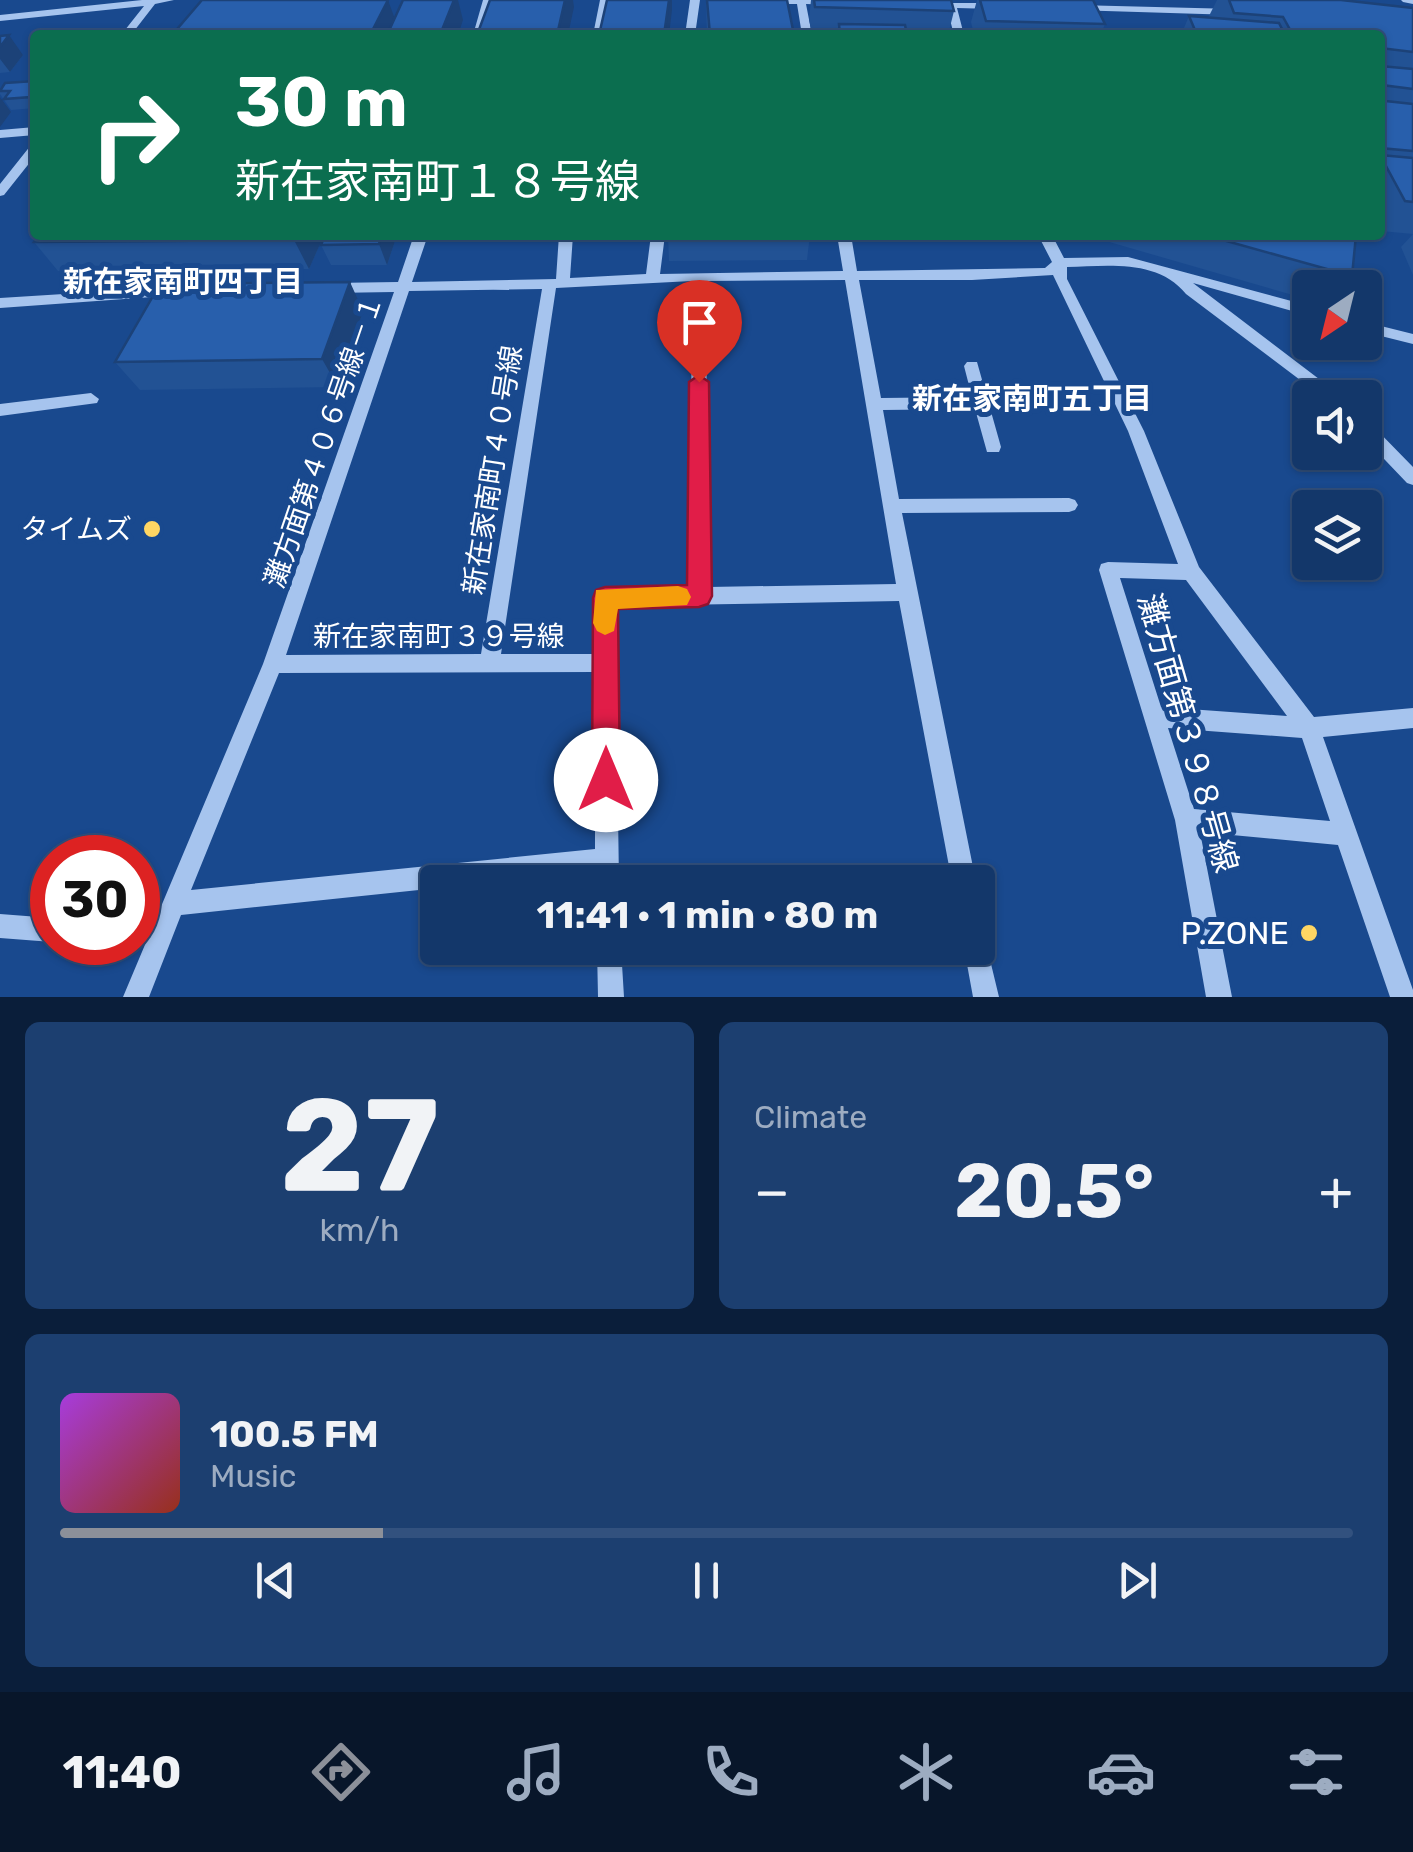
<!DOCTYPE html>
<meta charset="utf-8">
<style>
body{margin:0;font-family:Rubik,"Noto Sans JP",sans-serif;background:#1c3f70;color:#f1f3f6;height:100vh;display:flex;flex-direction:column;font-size:38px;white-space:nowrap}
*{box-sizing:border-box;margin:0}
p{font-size:32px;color:#9dacc1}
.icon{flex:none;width:55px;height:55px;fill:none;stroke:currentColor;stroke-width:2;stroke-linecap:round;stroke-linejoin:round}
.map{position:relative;height:997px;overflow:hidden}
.drawer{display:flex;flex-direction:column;gap:25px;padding:25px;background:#0a1e3a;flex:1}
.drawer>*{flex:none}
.banner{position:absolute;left:30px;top:30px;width:1355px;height:210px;border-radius:10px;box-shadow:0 2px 8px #0004,0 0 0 2px #32517e;background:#0b6e4f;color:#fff;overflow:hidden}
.needle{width:65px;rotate:215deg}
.controls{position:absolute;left:1292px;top:270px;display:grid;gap:20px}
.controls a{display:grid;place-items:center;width:90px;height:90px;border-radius:10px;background:#13376a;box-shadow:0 2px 8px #0004,0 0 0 2px #32517e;font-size:50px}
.speed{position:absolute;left:30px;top:835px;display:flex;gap:20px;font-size:50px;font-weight:700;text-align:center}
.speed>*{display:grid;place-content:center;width:130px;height:130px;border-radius:50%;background:#13376a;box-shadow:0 2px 8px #0004,0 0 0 2px #32517e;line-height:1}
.speed .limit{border:15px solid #d22;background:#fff;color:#111}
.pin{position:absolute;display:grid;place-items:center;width:85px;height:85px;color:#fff;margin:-102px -42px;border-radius:50% 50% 50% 0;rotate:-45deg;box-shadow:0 0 10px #0007}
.pin .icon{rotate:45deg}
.me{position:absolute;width:110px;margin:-55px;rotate:0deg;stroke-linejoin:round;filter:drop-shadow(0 0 8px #0008)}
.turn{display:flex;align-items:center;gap:35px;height:210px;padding:0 40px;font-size:45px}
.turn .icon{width:130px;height:130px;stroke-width:2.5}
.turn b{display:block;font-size:70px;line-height:85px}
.big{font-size:75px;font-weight:700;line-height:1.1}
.drawer .widget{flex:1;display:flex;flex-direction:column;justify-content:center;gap:15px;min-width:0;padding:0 35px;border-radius:15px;background:#1c3f70}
.drawer .dial{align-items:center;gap:0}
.dial b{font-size:130px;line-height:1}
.song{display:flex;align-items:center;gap:30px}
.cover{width:120px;height:120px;border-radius:15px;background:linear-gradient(135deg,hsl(280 70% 55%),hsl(10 70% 35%))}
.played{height:10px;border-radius:5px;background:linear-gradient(90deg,#8c9099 25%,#32517e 25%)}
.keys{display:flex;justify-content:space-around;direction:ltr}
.heat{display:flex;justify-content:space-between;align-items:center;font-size:55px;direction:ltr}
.drawer .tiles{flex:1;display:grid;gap:25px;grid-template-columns:1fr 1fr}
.widget:last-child{grid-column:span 2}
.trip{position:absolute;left:420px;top:865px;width:575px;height:100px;border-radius:10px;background:#13376a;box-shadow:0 2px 8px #0004,0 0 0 2px #32517e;font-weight:700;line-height:100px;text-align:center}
.tab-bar{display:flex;height:160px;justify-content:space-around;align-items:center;background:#08162a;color:#9dacc1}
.tab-bar .icon{width:70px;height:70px}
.tab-bar .on{color:#8c9099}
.tab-bar b{font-size:45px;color:#f1f3f6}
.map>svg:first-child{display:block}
</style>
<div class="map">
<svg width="1413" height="997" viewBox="0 0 1413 997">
<rect width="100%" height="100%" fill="#19498e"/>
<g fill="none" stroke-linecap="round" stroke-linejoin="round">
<path fill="#a6c4ee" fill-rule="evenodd" d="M142,0H174L155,4L131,35H121L144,6L0,21V15Z
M483,0H493L483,35H473Z
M600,0H610L603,35H593Z
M690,0H700L695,35H685Z
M762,0H838L840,2L835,5L806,4L812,35H802L797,4H766Z
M1401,0H1413V4L1403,2Z
M928,3H995L1000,6L995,9L957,8L964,35H954L947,8L928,7Z
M1076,5L1235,9L1240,12L1235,15L1073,10V6Z
M35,127V135L0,138V130Z
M35,144V156L4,195L0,196V184L31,145Z
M414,235H428L412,282L556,279L559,235H573L570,278L646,274L651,235H665L660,274L843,271L837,235H851L857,271L1045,268L1052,262L1038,235H1052L1064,258L1128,257L1310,306V316L1193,283L1344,398H1324L1186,294C1158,259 1108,266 1067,267V279L1144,431L1199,567L1314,717L1413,708V728L1323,737L1413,990V997H1390L1338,845L1200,832L1232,997H1206L1175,820L1099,570L1101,564L1108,562L1178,564L1128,431L1053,275L972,280H859L881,398L972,397L964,366L967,362H977L1001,447L999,452H987L975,409L883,410L899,499L1069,498L1075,500L1078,505L1075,510L1069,512L902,513L976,882H952L899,601L615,606L619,882H595V872L492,882H438V888L181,915L149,997H123L263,664L394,292L331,293L324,288L331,283L398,282ZM845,280L896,584L708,587L706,281ZM692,281L690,588L598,592L595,598V654H501L556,288ZM542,289L481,654L286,655L409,291ZM1120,578L1186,580L1287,716L1161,707ZM595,672V849L191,890L279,673ZM1168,728L1302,738L1330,821L1194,809Z
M175,287L182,292L180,295L0,308V298Z
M1365,322L1413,334V344L1365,332Z
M91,393L99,399L97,403L0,416V404Z
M1365,422L1371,424L1413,467V485L1407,483L1365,439Z
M0,914L52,918V942L0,938Z
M978,936L985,939L999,997H973L964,948H978Z
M597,948H621L624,997H598Z"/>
</g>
<path fill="#225294" d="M706,0H787L794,35H707Z
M811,0H951L954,11L948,35H812L809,19Z
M977,0H1093L1105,24L1101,35H974L971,22Z
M1217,0H1341L1413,8V234L1381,231L1380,228V35H1181L1189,16L1208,18Z
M0,36L23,55L10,72L0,73Z
M35,81V108L11,110L0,94V89Z
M1413,234V275L1401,247Z
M324,235L309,269L58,271L34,242Z
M397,235L387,265H331L321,245Z
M668,235H810L807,260L669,261Z
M1085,235H1356L1352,276L1342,288H1310V300Z
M363,311L338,387L140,390L115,362Z"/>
<path fill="#1c4278" d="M388,0L400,33L399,35H370Z
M454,0H458L463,20L458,35H440Z
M565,0H573L574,7L568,35H557Z
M669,0H672V10L669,35H664Z
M9,35L23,55L10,72L0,59V47Z
M0,97L11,112L0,127Z
M296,235H324L309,269L294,240Z
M382,235H397L387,265L379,244Z
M350,282L363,311L338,387L322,359Z"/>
<path fill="#285fac" stroke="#1c4278" stroke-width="2.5" d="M202,0H388L370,35H172Z
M403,0H454L440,35H387Z
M490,0H565L557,35H477Z
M607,0H669L664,35H599Z
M707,0H787L794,35H710Z
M814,0H951L954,11L815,7Z
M980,0H1093L1105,24L986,21Z
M1229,0H1341L1413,8V52L1380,48V35H1293L1283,17L1234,13Z
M1189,16L1279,23L1285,35H1197Z
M839,24L905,25L907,35H840Z
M9,35L0,47V36Z
M1380,66L1413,69V89L1382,85L1380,82Z
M35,81V91L31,97L4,99L10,91H0L5,83Z
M1380,94L1386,101L1413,104V151L1380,148Z
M1380,155L1413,158V202L1405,201Z
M39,235H296L294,240L34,242Z
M325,235H382L379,244L321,245Z
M1205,235H1356L1352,276Z
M350,282L322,359L115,362L160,284Z"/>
<path fill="#e11d48" stroke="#92132f" stroke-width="2.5" d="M699,375L709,382L712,596L708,604L699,607L618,609L620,780L616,791L606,795L596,791L592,780L593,598L596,590L605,587L687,585L689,382Z"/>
<path fill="#f59e0b" d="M678,586L687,589L691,597L687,605L618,609L614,631L605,635L597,631L593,623L596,590Z"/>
<g fill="#ffd663" stroke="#19498e" stroke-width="4">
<circle cx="152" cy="529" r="10"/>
<circle cx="1309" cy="933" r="10"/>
</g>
<g text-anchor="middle" stroke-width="10" stroke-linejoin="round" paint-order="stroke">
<g font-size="28" fill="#fff" stroke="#19498e">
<text transform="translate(323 441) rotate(-71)" y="10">灘方面第４０６号線－１</text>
<text transform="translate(492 470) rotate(-81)" y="10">新在家南町４０号線</text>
<text x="439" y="646">新在家南町３９号線</text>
</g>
<g font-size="28" fill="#fff" stroke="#19498e" text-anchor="end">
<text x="132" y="539">タイムズ</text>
</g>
<g font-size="30" font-weight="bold" fill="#fff" stroke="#19498e">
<text x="183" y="292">新在家南町四丁目</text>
<text x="1032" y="409">新在家南町五丁目</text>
</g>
<g font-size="32" fill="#fff" stroke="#19498e">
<text transform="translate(1188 733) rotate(74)" y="11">灘方面第３９８号線</text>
</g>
<g font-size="32" fill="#fff" stroke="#19498e" text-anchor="end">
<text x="1289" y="944">P.ZONE</text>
</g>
</g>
</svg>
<div class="controls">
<a><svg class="needle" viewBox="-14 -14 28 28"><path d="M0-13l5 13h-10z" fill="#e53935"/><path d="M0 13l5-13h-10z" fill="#9dacc1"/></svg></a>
<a><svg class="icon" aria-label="sound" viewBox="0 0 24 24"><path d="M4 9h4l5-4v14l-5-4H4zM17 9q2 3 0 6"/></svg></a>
<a><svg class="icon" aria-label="layers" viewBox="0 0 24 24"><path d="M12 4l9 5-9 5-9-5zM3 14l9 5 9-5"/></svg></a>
</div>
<div class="speed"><div class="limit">30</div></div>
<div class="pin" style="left:699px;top:382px;background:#d93025"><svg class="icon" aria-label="arrive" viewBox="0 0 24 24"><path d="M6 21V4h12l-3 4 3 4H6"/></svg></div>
<svg class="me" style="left:606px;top:780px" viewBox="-20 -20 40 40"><circle r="19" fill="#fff"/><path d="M0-13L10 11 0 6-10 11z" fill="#e11d48"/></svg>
<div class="trip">11:41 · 1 min · 80 m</div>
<div class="banner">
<div class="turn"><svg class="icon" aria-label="right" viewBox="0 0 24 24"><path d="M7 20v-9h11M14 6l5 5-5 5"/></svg><div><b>30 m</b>新在家南町１８号線</div></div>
</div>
</div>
<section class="drawer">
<div class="tiles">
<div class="widget dial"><b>27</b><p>km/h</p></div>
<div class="widget"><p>Climate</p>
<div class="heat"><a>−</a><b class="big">20.5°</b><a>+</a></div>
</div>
<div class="widget">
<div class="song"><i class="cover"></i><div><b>100.5 FM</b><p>Music</p></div></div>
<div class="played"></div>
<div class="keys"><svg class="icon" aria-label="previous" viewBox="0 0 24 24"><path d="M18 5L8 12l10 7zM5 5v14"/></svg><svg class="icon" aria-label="pause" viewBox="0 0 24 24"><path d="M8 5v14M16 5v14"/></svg><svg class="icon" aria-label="next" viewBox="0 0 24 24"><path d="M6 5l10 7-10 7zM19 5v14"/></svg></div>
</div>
</div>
</section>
<nav class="tab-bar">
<b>11:40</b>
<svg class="icon on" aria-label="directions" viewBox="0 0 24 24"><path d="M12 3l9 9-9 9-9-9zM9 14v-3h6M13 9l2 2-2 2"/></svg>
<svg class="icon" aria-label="music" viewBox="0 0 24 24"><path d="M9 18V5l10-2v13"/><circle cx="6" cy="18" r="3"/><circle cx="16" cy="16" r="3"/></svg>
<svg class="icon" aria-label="phone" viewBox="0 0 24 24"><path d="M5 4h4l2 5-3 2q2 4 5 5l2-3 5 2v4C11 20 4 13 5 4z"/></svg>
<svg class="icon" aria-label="climate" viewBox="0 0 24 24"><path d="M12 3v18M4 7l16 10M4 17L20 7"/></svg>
<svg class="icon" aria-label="car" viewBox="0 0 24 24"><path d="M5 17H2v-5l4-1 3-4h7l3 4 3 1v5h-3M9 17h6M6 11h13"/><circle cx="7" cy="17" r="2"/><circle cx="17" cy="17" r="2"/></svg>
<svg class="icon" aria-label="filters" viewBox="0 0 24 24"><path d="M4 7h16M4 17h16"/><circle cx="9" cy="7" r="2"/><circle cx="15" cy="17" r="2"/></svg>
</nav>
